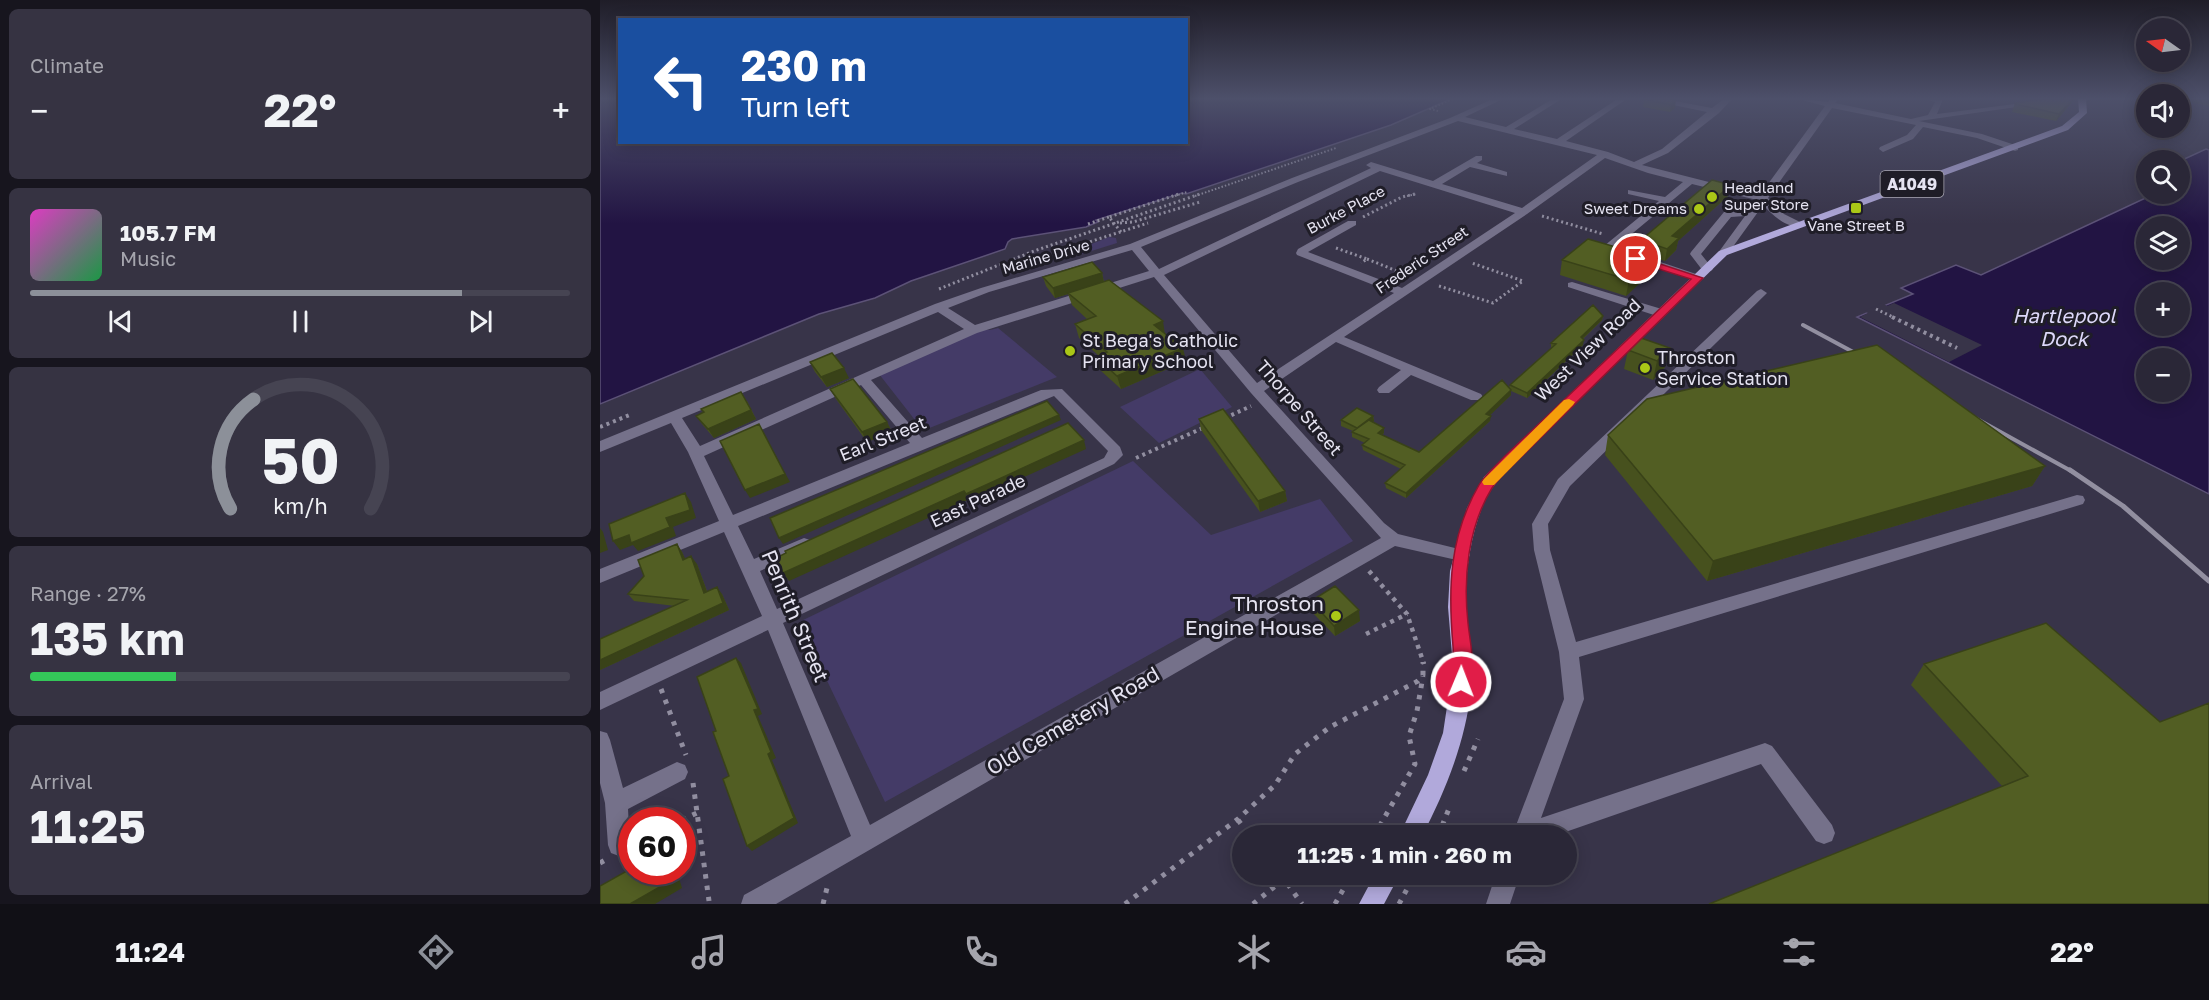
<!DOCTYPE html>
<meta charset="utf-8">
<style>
body{margin:0;font-family:"Golos Text",sans-serif;background:#363342;color:#f1f3f6;height:100vh;display:flex;flex-direction:column;font-size:22px;white-space:nowrap}
*{box-sizing:border-box;margin:0}
p{font-size:20px;color:#a5a5ad}
.icon{flex:none;width:33px;height:33px;fill:none;stroke:currentColor;stroke-width:2;stroke-linecap:round;stroke-linejoin:round}
.map{position:relative;flex:1;overflow:hidden}
.drawer{display:flex;flex-direction:column;gap:9px;padding:9px;background:#17151e;width:600px}
.drawer>*{flex:none}
.guide{position:absolute;left:18px;top:18px;width:570px;height:126px;border-radius:0px;box-shadow:0 3px 15px #0003,0 0 0 2px #464452;background:#1a4fa0;color:#fff;overflow:hidden}
.needle{width:39px;rotate:284deg}
.fabs{position:absolute;left:1536px;top:18px;display:grid;gap:12px}
.fabs a{display:grid;place-items:center;width:54px;height:54px;border-radius:50%;background:#2a2737;box-shadow:0 3px 15px #0003,0 0 0 2px #464452;font-size:30px}
.speed{position:absolute;left:18px;top:807px;display:flex;gap:12px;font-size:30px;font-weight:700;text-align:center}
.speed>*{display:grid;place-content:center;width:78px;height:78px;border-radius:50%;background:#2a2737;box-shadow:0 3px 15px #0003,0 0 0 2px #464452;line-height:1}
.speed .limit{border:9px solid #d22;background:#fff;color:#111}
.pin{position:absolute;display:grid;place-items:center;width:51px;height:51px;color:#fff;margin:-26px;border:3px solid #fff;border-radius:50%;box-shadow:0 2px 6px #0007}
.me{position:absolute;width:66px;margin:-33px;rotate:1deg;stroke-linejoin:round;filter:drop-shadow(0 0 4px #0008)}
.turn{display:flex;align-items:center;gap:21px;height:126px;padding:0 24px;font-size:27px}
.turn .icon{width:78px;height:78px;stroke-width:2.5}
.turn b{display:block;font-size:42px;line-height:51px}
.big{font-size:45px;font-weight:700;line-height:1.1}
.drawer .tile{flex:1;display:flex;flex-direction:column;justify-content:center;gap:9px;min-width:0;padding:0 21px;border-radius:9px;background:#363342}
.drawer .dial{align-items:center;gap:0}
.dial svg{height:156px;overflow:visible;fill:none;stroke:#464452;stroke-width:7;stroke-linecap:round;text-anchor:middle}
.dial text{fill:#f1f3f6;stroke:none}
.song{display:flex;align-items:center;gap:18px}
.cover{width:72px;height:72px;border-radius:9px;background:linear-gradient(135deg,hsl(310 70% 55%),hsl(140 70% 35%))}
.played{height:6px;border-radius:3px;background:linear-gradient(90deg,#8c9099 80%,#464452 80%)}
.keys{display:flex;justify-content:space-around;direction:ltr}
.heat{display:flex;justify-content:space-between;align-items:center;font-size:33px;direction:ltr}
.charge{height:9px;border-radius:4px;background:linear-gradient(90deg,#34c759 27%,#464452 0)}
.trip{position:absolute;left:632px;top:825px;width:345px;height:60px;border-radius:30px;background:#2a2737;box-shadow:0 3px 15px #0003,0 0 0 2px #464452;font-weight:700;line-height:60px;text-align:center}
.dock{display:flex;height:96px;justify-content:space-around;align-items:center;background:#111016;color:#a5a5ad}
.dock .icon{width:42px;height:42px}
.dock .selected{color:#8c9099}
.dock b{font-size:27px;color:#f1f3f6}
main{display:flex;flex:1;min-height:0}
.map>svg:first-child{display:block}
</style>
<main>
<section class="drawer">
<div class="tile"><p>Climate</p>
<div class="heat"><a>−</a><b class="big">22°</b><a>+</a></div>
</div>
<div class="tile">
<div class="song"><i class="cover"></i><div><b>105.7 FM</b><p>Music</p></div></div>
<div class="played"></div>
<div class="keys"><svg class="icon" aria-label="previous" viewBox="0 0 24 24"><path d="M18 5L8 12l10 7zM5 5v14"/></svg><svg class="icon" aria-label="pause" viewBox="0 0 24 24"><path d="M8 5v14M16 5v14"/></svg><svg class="icon" aria-label="next" viewBox="0 0 24 24"><path d="M6 5l10 7-10 7zM19 5v14"/></svg></div>
</div>
<div class="tile dial"><svg viewBox="0 0 100 80">
<path d="M14 69A42 42 0 1 1 86 69"/>
<path d="M14 69A42 42 0 0 1 26 13" stroke="#8c9099"/>
<text x="50" y="56" font-size="32" font-weight="700">50</text>
<text x="50" y="72" font-size="11">km/h</text>
</svg></div>
<div class="tile"><p>Range · 27%</p><b class="big">135 km</b><div class="charge"></div></div>
<div class="tile"><p>Arrival</p><b class="big">11:25</b></div>
</section>
<div class="map">
<svg width="1609" height="904" viewBox="0 0 1609 904">
<rect width="100%" height="100%" fill="#383449"/>
<path fill="#443b67" d="M509,237L516,238L517,243L466,259L459,257Z
M398,328L457,377L327,429H322L279,374L380,329L390,330Z
M600,369L632,407L559,443L520,407Z
M533,461L611,535L720,499L753,541L285,802L199,622Z"/>
<path fill="#221443" stroke="#5c5277" stroke-width="1.5" fill-rule="evenodd" d="M0,98H19L20,142H586L587,98H859H853L791,125L586,194L582,193L496,220L498,222L486,227L412,239L408,242L405,249L311,281L275,298L219,314L0,404Z
M1606,149L1609,150V494L1257,317L1313,294L1301,288L1356,265L1381,275L1554,194H1580V161ZM1546,226H1580V260H1546ZM1546,292H1580V326H1546ZM1546,358H1580V392H1546Z"/>
<path fill="#383449" d="M1282,303L1287,306L1294,303L1382,345L1349,362L1260,317L1268,313L1264,311Z"/>
<g fill="none" stroke-linecap="round" stroke-linejoin="round">
<path stroke="#918ea0" stroke-width="2" stroke-dasharray="1.5 2" stroke-linecap="butt" d="M838,111L830,109L855,98
M575,196L587,192
M595,196L736,148
M807,196L817,194"/>
<path stroke="#918ea0" stroke-width="3" stroke-dasharray="2 3" stroke-linecap="butt" d="M942,216L1003,234
M763,217L802,197L815,194
M520,223L533,222L600,202
M488,224L509,217
M521,232L509,217L579,194
M736,248L767,259L761,263
M452,254L548,223
M767,259L797,271L812,269
M839,286L893,303L923,281L872,263
M339,289L434,251L600,194
M1276,309L1295,318"/>
<path stroke="#918ea0" stroke-width="4" stroke-dasharray="3 4" stroke-linecap="butt" d="M1292,317L1357,348
M625,418L651,406
M0,427L32,414
M536,458L605,427"/>
<path stroke="#918ea0" stroke-width="4.5" stroke-dasharray="4 5" stroke-linecap="butt" d="M769,571L807,614L824,664
M766,634L807,614"/>
<path stroke="#918ea0" stroke-width="5" stroke-dasharray="4.5 7" stroke-linecap="butt" d="M61,689L86,755
M864,771L878,739
M93,783L109,901
M82,820L99,812
M638,820L650,836
M774,836L815,764L809,736L817,711L823,676
M838,836L850,806
M0,863L7,859
M223,904L228,884
M525,904L638,819L675,785L695,754L730,727L818,681L823,675V662
M653,904L684,879L702,904
M735,904L752,874
M799,904L815,874"/>
<path fill="#75718a" fill-rule="evenodd" d="M895,98H905L865,117L906,127L954,98H963L914,129L957,139L1019,98H1028L966,141L1008,152L1034,162L1062,149L1107,112L1049,100L1045,98H1059L1112,108L1125,98H1133L1119,113L1068,153L1042,165L1160,195L1225,106L1194,98L1228,102L1231,98H1239L1235,103L1311,119L1328,115L1335,102L1323,98L1343,99L1337,114L1460,98H1479L1319,121L1382,134L1418,146V150L1415,151L1377,138L1323,127L1313,139L1283,152L1279,149L1280,147L1307,135L1316,125L1232,108L1168,198L1184,214L1200,222V226C1185,228 1173,215 1163,205L1127,255H1119L1118,253L1145,216L1131,217L1101,254L1113,269L1111,271H1103L1090,254L1091,252L1124,212L1150,209L1157,200L1092,184L1016,247L1102,276L1104,278L1098,281L1004,250V246L1059,201L1028,194V190L1065,197L1083,182L1048,173L1005,158L927,214L744,337L881,394L883,397L881,400H871L811,375L789,393H779L777,390L779,387L801,370L736,342L664,391L784,523L798,534L867,551L870,555L867,559L861,561L795,546L176,904H141L144,895L251,836L168,630L0,710V692L162,616L124,532L0,583V569L119,521L88,452L71,423L0,452V441L335,304L381,288L530,244L692,178L850,118ZM858,121L997,155L922,208L842,184L870,167L907,176V172L877,163L882,160V156H876L833,181L771,162L766,165L771,168L559,269L541,247L698,182ZM780,171L915,213L802,288L708,252L756,225V221H748L698,249L696,253L697,255L794,293L657,383L564,275ZM532,250L549,271L375,325L348,308L389,292ZM554,277L651,393L781,538L270,825L183,623L514,464L523,455L520,447L462,389L441,390L322,438L271,380L377,333ZM338,312L364,329L100,446L82,418ZM261,385L310,443L133,515L104,456ZM454,396L508,451L504,458L177,609L160,571L210,548L212,544L210,540L204,538L154,559L138,526Z
M972,282L1065,310L1067,313L1065,316H1057L968,287V283Z
M1161,289L1167,293L1165,295L970,486L948,524L950,550L976,642L1477,495L1483,496L1485,500L1483,504L979,657L984,699L941,818L1165,743L1172,746L1232,825L1235,833L1232,841L1224,844L1216,841L1161,764L954,836H912L964,699L959,652L934,550L932,524L958,479L1157,291Z
M0,731L7,733L10,740L23,788L77,762L85,765L88,772L85,779L28,809L30,845L27,853L19,856L11,853L8,845L5,803L0,783Z
M896,874H920L910,904H886Z"/>
<path fill="#b1a9db" fill-rule="evenodd" d="M1478,98H1486L1487,113L1468,130L1127,255L914,463C907,471 899,479 893,487C873,515 864,573 866,607C868,635 874,660 871,689C866,740 846,790 822,836H799L828,775L843,733L853,667L848,607L850,571L867,508L884,477L1119,251L1462,126L1479,112Z
M775,874H800L784,904H759Z"/>
<path stroke="#928fa0" stroke-width="4" d="M1203,325L1268,360
M1368,414L1473,472"/>
<path stroke="#928fa0" stroke-width="5" d="M1470,470L1523,506L1609,581"/>
</g>
<path fill="#47511e" d="M1063,98L1075,108L1070,112L1043,107L1044,99Z
M1068,98H1087L1084,100Z
M1451,98H1475L1473,101L1456,121L1412,112L1415,103Z
M1580,98H1609V106L1580,100Z
M1128,196L1078,241L1076,250L1065,261L1058,259L1055,269L1026,296L960,275L962,260L1039,248L1041,240Z
M502,273L504,282L565,333L586,361L521,389L500,370L496,357L499,356L479,338L475,324L488,320L472,305L468,294L455,298L446,286L443,277Z
M1003,316L1002,320L983,339V345L927,398L911,391V395L890,415V421L806,498L786,488L785,483L801,469L763,450L762,445L765,443L752,437V432L753,431L741,426V420L773,416L774,421L772,422L784,428V433L782,435L819,452L909,388L910,385L952,348L951,347V343Z
M1070,348L1065,367L1053,380L1024,369L1028,350Z
M210,362L249,378L227,387L215,372Z
M230,389L287,422L292,432L267,442L236,399Z
M147,401L156,419L114,438L102,424L96,416L103,412L101,409Z
M599,419L685,491L687,501L660,512L601,430Z
M1008,435L1445,466L1432,486L1107,581L1005,455Z
M77,544L82,552L85,559L97,564L107,591L122,594L129,610L0,670V639L75,606L34,601L28,594Z
M711,601L760,621L735,636L712,612Z
M1324,664L1560,722L1402,786L1311,685Z"/>
<path fill="#394218" d="M1474,98H1475L1473,101L1456,121L1459,114Z
M1076,100L1075,108L1070,112L1071,105Z
M1131,185L1128,196L1078,241L1076,250L1065,261L1067,249L1072,236Z
M1059,254L1055,269L1026,296L1029,280Z
M502,273L504,283L455,298L453,288Z
M1003,316L1002,320L980,341L981,337Z
M563,321L565,335L554,325Z
M984,340L983,345L927,398V393Z
M583,348L586,361L521,389L517,376Z
M1070,348L1065,367L1053,380L1057,361Z
M244,368L249,378L227,387L221,377Z
M911,390V395L886,419V414Z
M141,392L156,419L114,438L108,429Z
M459,415L461,420L183,544L179,538Z
M773,416L774,421L757,433V428Z
M891,416L890,421L806,498V493Z
M287,422L292,432L267,442L262,432Z
M784,428V433L778,438V433Z
M163,432L190,482L150,498L145,490Z
M484,440L486,449L369,502L366,494Z
M1445,466L1432,486L1107,581L1113,561Z
M364,491L368,500L189,581L183,573Z
M685,491L687,501L660,512L658,501Z
M85,493L91,502L96,518L73,527L76,536L38,551L33,545L20,550L13,541L66,518Z
M0,528L3,532L8,550L0,553Z
M77,544L82,552L89,567L83,560Z
M91,556L97,564L110,600L104,593Z
M117,587L122,594L129,610L0,670V660Z
M759,610L760,621L735,636L734,626Z
M136,658L141,663L162,714L158,716L176,758L172,760L198,823L152,851L147,846L168,754Z
M70,872H77L82,888L55,904H30Z"/>
<path fill="#525e23" stroke="#394218" stroke-width="1.5" d="M1046,98H1063L1076,100L1071,105L1044,99Z
M1451,98H1474L1459,114L1415,104V103Z
M1112,180L1131,185L1072,236L1079,238L1067,249L1041,240Z
M988,239L1026,250L1032,245L1059,254L1029,280L962,260Z
M492,262L502,273L453,288L443,277Z
M509,280L563,321L554,325L583,348L517,376L496,357L507,352L475,324L496,316L468,293Z
M993,305L1003,316L981,337L984,340L927,393L910,385L956,344L951,343Z
M1041,338L1070,348L1057,361L1028,350Z
M1277,345L1445,466L1113,561L1008,435L1047,399Z
M232,353L244,368L221,377L210,362Z
M253,379L287,422L262,432L230,389Z
M902,380L911,390L886,414L891,416L806,493L785,483L805,465L762,445L769,439L752,432L769,420L784,428L778,433L819,452Z
M141,392L151,410L108,429L96,416L104,412L101,409Z
M447,401L459,415L179,538L170,518Z
M757,408L773,416L757,428L741,420Z
M623,409L685,491L658,501L599,419Z
M468,423L484,440L366,494L364,491L183,573L176,558L186,553L185,551Z
M159,424L185,474L145,490L120,441Z
M85,493L90,510L66,518L70,527L31,543L29,535L13,541L9,524Z
M77,544L83,560L91,556L104,593L117,587L123,603L0,660V639L87,600L28,594L44,576L38,560Z
M735,586L759,610L734,626L711,601Z
M1446,623L1560,722L1609,703V904H1109L1428,776L1324,664Z
M136,658L158,709L154,710L171,752L168,754L194,818L147,846L123,779L129,776L113,732L116,731L97,677Z
M32,868V872H70L72,880L30,904H0V886Z"/>
<linearGradient id="sky" x2="0" y2="1"><stop stop-color="#1f1d28"/><stop offset="0.44" stop-color="#4d506a"/><stop offset="1" stop-color="#4d506a" stop-opacity="0"/></linearGradient>
<rect width="1609" height="224" fill="url(#sky)"/>
<path fill="#e11d48" stroke="#92132f" stroke-width="1.5" d="M1036,256L1103,278L914,464C907,471 898,479 892,488C868,527 863,578 868,623C870,643 877,669 868,687L861,689L855,687C851,678 854,657 853,646C848,588 849,537 879,485C885,475 896,466 904,457L1091,279L1033,261V257Z"/>
<path fill="#f59e0b" d="M969,399L975,402L973,405L894,485H884L882,482L884,479L964,400Z"/>
<g fill="#aac717" stroke="#1f1d27" stroke-width="2">
<circle cx="1112" cy="197" r="6"/>
<rect x="1250" y="202" width="12" height="12" rx="3"/>
<circle cx="1099" cy="209" r="6"/>
<circle cx="470" cy="351" r="6"/>
<circle cx="1045" cy="368" r="6"/>
<circle cx="736" cy="616" r="6"/>
</g>
<g text-anchor="middle" stroke-width="6" stroke-linejoin="round" paint-order="stroke">
<g font-size="15" fill="#e5e3f1" stroke="#1f1d27" text-anchor="start">
<text x="1124" y="193">Headland<tspan x="1124" dy="17">Super Store</tspan></text>
<text x="1087" y="214" text-anchor="end">Sweet Dreams</text>
<text x="1256" y="231" text-anchor="middle">Vane Street B</text>
</g>
<g font-size="15" fill="#e5e3f1" stroke="#1f1d27">
<text transform="translate(746 210) rotate(-28)" y="5">Burke Place</text>
<text transform="translate(446 257) rotate(-16)" y="5">Marine Drive</text>
<text transform="translate(822 260) rotate(-34)" y="5">Frederic Street</text>
</g>
<rect fill="#1f1d27" stroke="#aaa8b4" stroke-width="1.5" x="1280.5" y="171" width="63" height="26" rx="4.5"/>
<g font-size="16" font-weight="bold" fill="#e5e3f1">
<text x="1312" y="190">A1049</text>
</g>
<g font-size="18" fill="#e5e3f1" stroke="#1f1d27" text-anchor="start">
<text x="482" y="347">St Bega's Catholic<tspan x="482" dy="21">Primary School</tspan></text>
<text x="1057" y="364">Throston<tspan x="1057" dy="21">Service Station</tspan></text>
</g>
<g font-size="18" fill="#e5e3f1" stroke="#1f1d27">
<text transform="translate(988 350) rotate(-44)" y="6">West View Road</text>
<text transform="translate(699 408) rotate(49)" y="6">Thorpe Street</text>
<text transform="translate(283 439) rotate(-22)" y="6">Earl Street</text>
<text transform="translate(378 501) rotate(-25)" y="6">East Parade</text>
</g>
<g font-size="20" font-style="italic" fill="#ddd8f9" stroke="#1f1d27">
<text x="1464" y="323">Hartlepool<tspan x="1464" dy="23">Dock</tspan></text>
</g>
<g font-size="21" fill="#e5e3f1" stroke="#1f1d27" text-anchor="end">
<text x="724" y="611">Throston<tspan x="724" dy="24">Engine House</tspan></text>
</g>
<g font-size="21" fill="#e5e3f1" stroke="#1f1d27">
<text transform="translate(195 616) rotate(67)" y="7">Penrith Street</text>
<text transform="translate(473 721) rotate(-30)" y="7">Old Cemetery Road</text>
</g>
</g>
</svg>
<div class="fabs">
<a><svg class="needle" viewBox="-14 -14 28 28"><path d="M0-13l5 13h-10z" fill="#e53935"/><path d="M0 13l5-13h-10z" fill="#a5a5ad"/></svg></a>
<a><svg class="icon" aria-label="sound" viewBox="0 0 24 24"><path d="M4 9h4l5-4v14l-5-4H4zM17 9q2 3 0 6"/></svg></a>
<a><svg class="icon" aria-label="search" viewBox="0 0 24 24"><circle cx="10" cy="10" r="6"/><path d="M15 15l6 6"/></svg></a>
<a><svg class="icon" aria-label="layers" viewBox="0 0 24 24"><path d="M12 4l9 5-9 5-9-5zM3 14l9 5 9-5"/></svg></a>
<a>+</a>
<a>−</a>
</div>
<div class="speed"><div class="limit">60</div></div>
<div class="pin" style="left:1036px;top:259px;background:#d93025"><svg class="icon" aria-label="arrive" viewBox="0 0 24 24"><path d="M6 21V4h12l-3 4 3 4H6"/></svg></div>
<svg class="me" style="left:861px;top:682px" viewBox="-20 -20 40 40"><circle r="17" fill="#e11d48" stroke="#fff" stroke-width="3"/><path d="M0-11L8 9 0 5-8 9z" fill="#fff"/></svg>
<div class="trip">11:25 · 1 min · 260 m</div>
<div class="guide">
<div class="turn"><svg class="icon" aria-label="left" viewBox="0 0 24 24"><path d="M17 20v-9H6M10 6l-5 5 5 5"/></svg><div><b>230 m</b>Turn left</div></div>
</div>
</div>
</main>
<nav class="dock">
<b>11:24</b>
<svg class="icon selected" aria-label="directions" viewBox="0 0 24 24"><path d="M12 3l9 9-9 9-9-9zM9 14v-3h6M13 9l2 2-2 2"/></svg>
<svg class="icon" aria-label="music" viewBox="0 0 24 24"><path d="M9 18V5l10-2v13"/><circle cx="6" cy="18" r="3"/><circle cx="16" cy="16" r="3"/></svg>
<svg class="icon" aria-label="phone" viewBox="0 0 24 24"><path d="M5 4h4l2 5-3 2q2 4 5 5l2-3 5 2v4C11 20 4 13 5 4z"/></svg>
<svg class="icon" aria-label="climate" viewBox="0 0 24 24"><path d="M12 3v18M4 7l16 10M4 17L20 7"/></svg>
<svg class="icon" aria-label="car" viewBox="0 0 24 24"><path d="M5 17H2v-5l4-1 3-4h7l3 4 3 1v5h-3M9 17h6M6 11h13"/><circle cx="7" cy="17" r="2"/><circle cx="17" cy="17" r="2"/></svg>
<svg class="icon" aria-label="filters" viewBox="0 0 24 24"><path d="M4 7h16M4 17h16"/><circle cx="9" cy="7" r="2"/><circle cx="15" cy="17" r="2"/></svg>
<b>22°</b>
</nav>
